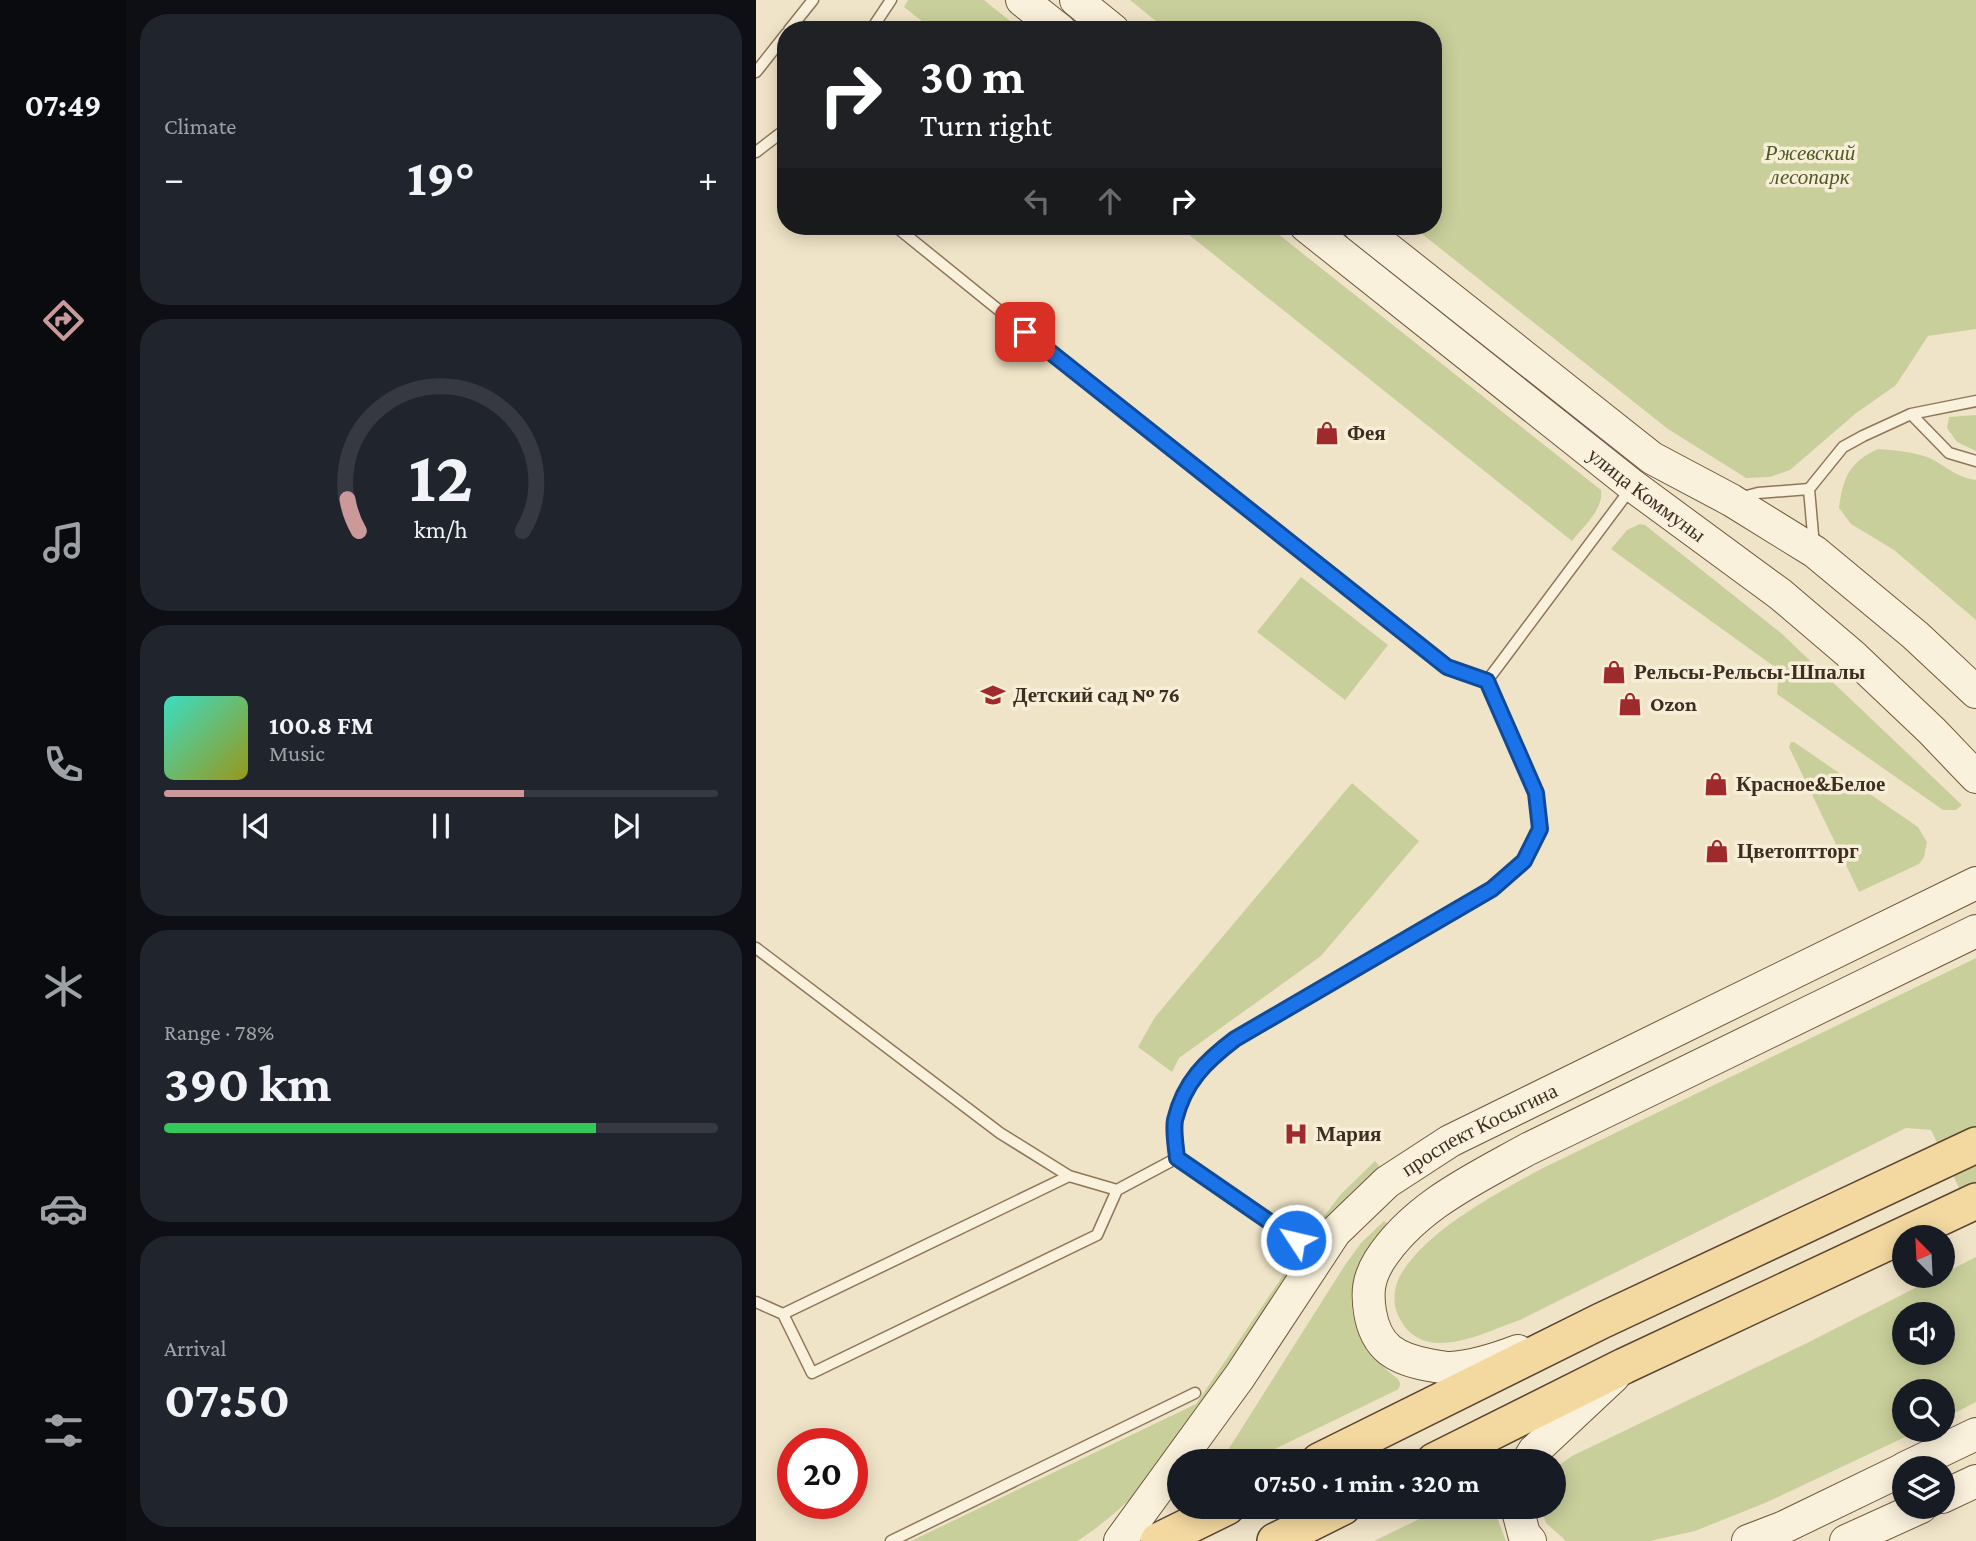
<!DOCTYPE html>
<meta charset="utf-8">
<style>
body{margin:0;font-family:"Crimson Pro",serif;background:#20242c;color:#f1f3f6;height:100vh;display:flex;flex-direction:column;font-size:26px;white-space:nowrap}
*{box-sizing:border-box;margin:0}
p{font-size:23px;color:#9ea1a6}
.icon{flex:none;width:38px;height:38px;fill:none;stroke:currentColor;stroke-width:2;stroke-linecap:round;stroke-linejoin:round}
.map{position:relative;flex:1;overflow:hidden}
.side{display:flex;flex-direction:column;gap:14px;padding:14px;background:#0d0f14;width:630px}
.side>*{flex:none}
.banner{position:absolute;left:21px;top:21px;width:665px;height:214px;border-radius:28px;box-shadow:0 4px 18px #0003;background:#202124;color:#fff;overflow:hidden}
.needle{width:46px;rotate:336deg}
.controls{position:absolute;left:1136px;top:1225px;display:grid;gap:14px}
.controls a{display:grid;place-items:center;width:63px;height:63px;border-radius:50%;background:#171b24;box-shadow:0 4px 18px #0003;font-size:35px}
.speed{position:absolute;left:21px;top:1428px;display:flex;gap:14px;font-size:35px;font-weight:700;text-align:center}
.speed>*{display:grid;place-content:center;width:91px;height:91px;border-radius:50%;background:#171b24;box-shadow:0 4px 18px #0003;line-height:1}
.speed .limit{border:10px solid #d22;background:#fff;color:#111}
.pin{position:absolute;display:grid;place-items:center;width:60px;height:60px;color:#fff;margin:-30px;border-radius:14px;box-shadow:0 4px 10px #0006}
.me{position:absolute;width:77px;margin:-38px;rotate:305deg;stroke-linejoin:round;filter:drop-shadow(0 0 5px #0008)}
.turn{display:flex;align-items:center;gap:24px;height:147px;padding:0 28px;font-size:32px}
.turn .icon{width:91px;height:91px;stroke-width:2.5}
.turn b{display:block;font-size:49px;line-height:60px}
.lanes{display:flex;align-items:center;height:66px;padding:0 28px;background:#0003;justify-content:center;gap:35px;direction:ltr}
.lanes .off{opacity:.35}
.big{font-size:52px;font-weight:700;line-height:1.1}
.side .tile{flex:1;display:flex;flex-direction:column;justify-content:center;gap:10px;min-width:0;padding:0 24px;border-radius:28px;background:#20242c}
.side .dial{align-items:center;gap:0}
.dial svg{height:182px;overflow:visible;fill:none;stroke:#363941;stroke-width:7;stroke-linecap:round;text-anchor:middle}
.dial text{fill:#f1f3f6;stroke:none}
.song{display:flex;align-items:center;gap:21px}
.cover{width:84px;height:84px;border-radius:10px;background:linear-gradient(135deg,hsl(170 70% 55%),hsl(60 70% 35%))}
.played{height:7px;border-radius:4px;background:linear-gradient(90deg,#cc999b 65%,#363941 65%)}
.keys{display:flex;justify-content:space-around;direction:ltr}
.heat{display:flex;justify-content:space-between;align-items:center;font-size:38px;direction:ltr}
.charge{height:10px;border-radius:5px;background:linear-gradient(90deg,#34c759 78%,#363941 0)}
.trip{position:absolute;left:411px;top:1449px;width:399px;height:70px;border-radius:35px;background:#171b24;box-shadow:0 4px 18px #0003;font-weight:700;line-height:70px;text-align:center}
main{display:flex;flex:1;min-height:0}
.menu{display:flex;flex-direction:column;width:126px;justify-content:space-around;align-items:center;background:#090b0e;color:#9ea1a6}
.menu .icon{width:49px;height:49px}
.menu .active{color:#cc999b}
.menu b{font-size:32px;color:#f1f3f6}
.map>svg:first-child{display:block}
</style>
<main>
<nav class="menu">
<b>07:49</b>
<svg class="icon active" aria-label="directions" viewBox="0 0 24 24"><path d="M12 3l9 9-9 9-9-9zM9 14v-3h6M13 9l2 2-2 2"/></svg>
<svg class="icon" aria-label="music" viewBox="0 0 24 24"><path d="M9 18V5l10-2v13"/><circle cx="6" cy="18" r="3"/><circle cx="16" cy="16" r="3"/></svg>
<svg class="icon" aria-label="phone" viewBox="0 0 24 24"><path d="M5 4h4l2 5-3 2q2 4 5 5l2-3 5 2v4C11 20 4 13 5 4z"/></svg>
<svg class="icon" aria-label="climate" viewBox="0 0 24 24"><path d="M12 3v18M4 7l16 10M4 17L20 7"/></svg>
<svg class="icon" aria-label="car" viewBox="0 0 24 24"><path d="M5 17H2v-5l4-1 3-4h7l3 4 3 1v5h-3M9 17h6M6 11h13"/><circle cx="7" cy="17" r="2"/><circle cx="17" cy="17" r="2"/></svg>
<svg class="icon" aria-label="filters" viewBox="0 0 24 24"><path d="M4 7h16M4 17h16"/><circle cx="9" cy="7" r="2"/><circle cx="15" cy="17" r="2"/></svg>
</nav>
<section class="side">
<div class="tile"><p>Climate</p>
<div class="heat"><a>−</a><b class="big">19°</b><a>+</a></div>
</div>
<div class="tile dial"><svg viewBox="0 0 100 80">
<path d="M14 69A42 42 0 1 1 86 69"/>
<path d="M14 69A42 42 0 0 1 9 55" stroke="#cc999b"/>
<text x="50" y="56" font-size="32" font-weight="700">12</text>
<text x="50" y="72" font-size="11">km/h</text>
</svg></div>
<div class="tile">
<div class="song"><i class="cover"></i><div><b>100.8 FM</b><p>Music</p></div></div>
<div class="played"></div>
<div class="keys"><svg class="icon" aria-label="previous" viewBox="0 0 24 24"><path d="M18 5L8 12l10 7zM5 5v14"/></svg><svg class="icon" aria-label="pause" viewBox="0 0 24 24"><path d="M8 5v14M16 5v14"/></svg><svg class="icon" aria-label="next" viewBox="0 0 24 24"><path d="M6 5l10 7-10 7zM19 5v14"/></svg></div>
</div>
<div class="tile"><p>Range · 78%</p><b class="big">390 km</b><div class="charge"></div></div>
<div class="tile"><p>Arrival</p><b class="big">07:50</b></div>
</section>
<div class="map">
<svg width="1220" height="1541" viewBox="0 0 1220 1541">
<rect width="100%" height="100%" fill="#f0e4c8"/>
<path fill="#c9cf9b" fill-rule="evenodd" d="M152,0H228L265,30H177L148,7Z
M374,0H1220V329L1172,336L1140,385L1099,414L1034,470L1014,477L990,478L912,429L656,226H677V30H411Z
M422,226H512L845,490C848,509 827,527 816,541Z
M1220,415V451L1201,442L1191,428L1193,417Z
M1122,449C1139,450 1158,452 1174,458C1190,466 1201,478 1220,480V620L1138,550L1095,524L1083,508C1087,478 1093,462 1122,449Z
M884,524L889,525L1025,633L1206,805L1200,810H1187L1021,694L1023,670L855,549L871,530Z
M545,577L632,645L589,700L501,632Z
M1035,742H1038L1162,827L1171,842L1168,857L1163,864L1103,892L1033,747Z
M596,783L663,841L565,956L423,1058L416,1072L382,1047L399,1017Z
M1220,958V1223L1175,1130L1150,1128L764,1320C726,1333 665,1367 642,1315C636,1303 638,1286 645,1274C671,1230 741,1193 785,1169Z
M619,1161L624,1167L591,1200L397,1476C374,1500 350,1523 321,1541H155L440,1404L562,1224L585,1194Z
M628,1221L633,1225C621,1240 607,1255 600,1274C585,1313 609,1356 641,1378C645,1383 645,1386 641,1390L494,1461H465L589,1265L605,1243Z
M1220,1257V1402L1187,1419L1186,1391H1148V1430H1164L1009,1503L939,1531L894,1541H810L790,1523L784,1507H798V1469L816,1456L1053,1342ZM1148,1314H1186V1353H1148Z
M688,1507H740V1515L750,1541H618Z"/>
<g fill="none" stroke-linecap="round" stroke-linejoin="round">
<g stroke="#8d765c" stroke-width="13">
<path id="lane" d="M33,30L57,0
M115,30L135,0
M0,72L30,34
M0,152L30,129
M139,226L413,448L691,667L731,681L781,793L784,829L768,861L736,889L479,1039C451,1061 427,1083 419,1120C417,1131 420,1147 421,1158L540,1240
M1155,414L1193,453L1220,461
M983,498L1002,493L1053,489
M1058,546L1053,489L1087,447L1107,436L1155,414L1220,401
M731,681L876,487
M0,948L244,1133L313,1176L361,1190L341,1235L56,1373L27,1314L0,1302
M361,1190L421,1158
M27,1314L313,1176
M135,1541L439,1393"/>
</g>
<g stroke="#6f573f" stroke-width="34">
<g id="secondary">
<path d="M266,0L304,30"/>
<path d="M320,0L357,30"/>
<path id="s1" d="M550,226L877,486L1024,594L1098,657L1176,731L1220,777"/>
<path d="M603,226L896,458L975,500L1059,552L1159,635L1220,692"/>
<path d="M762,1351C741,1359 716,1367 694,1368C687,1368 679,1366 673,1365C640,1359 620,1348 614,1312C611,1293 612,1279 623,1261C657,1207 718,1179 772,1149L1220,931"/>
<path d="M772,1461L778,1451L858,1376"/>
<path d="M1149,1468L1220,1434"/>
<path d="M1186,1497L1220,1481"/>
<path d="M761,1507L768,1534L774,1541"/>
<path id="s2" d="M364,1541L484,1376L579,1232L631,1182L694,1141L1220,883"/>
<path d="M992,1541L1026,1528L1148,1469"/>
<path d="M1090,1541L1165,1507"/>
</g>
</g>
<g stroke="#5b4430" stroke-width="38">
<path id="primary" d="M563,1461L845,1321L1220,1145
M678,1461L868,1366L1220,1201
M402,1541L471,1507
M519,1541L587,1507"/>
</g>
<use href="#lane" stroke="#faf1dc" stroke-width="10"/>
<use href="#secondary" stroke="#faf1dc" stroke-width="32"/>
<use href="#primary" stroke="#f3d9a0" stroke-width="35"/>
</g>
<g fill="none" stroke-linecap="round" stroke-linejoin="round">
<g stroke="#114b97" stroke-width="18">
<path id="route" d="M269,332L691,667L731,681L780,793L784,829L768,861L736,889L479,1039C450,1061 428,1082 419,1120C417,1131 420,1147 421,1158L540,1240"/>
</g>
<use href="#route" stroke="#1a73e8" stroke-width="12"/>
</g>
<defs>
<g id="shop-bare" transform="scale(1.89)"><path d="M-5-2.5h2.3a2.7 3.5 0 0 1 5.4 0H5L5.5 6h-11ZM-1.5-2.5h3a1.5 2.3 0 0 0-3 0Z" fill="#9e2a2b" stroke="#f7eed8" stroke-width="2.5" paint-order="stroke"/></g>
<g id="school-bare" transform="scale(1.89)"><path d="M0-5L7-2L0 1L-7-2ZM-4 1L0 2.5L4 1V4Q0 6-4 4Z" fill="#9e2a2b" stroke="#f7eed8" stroke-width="2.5" paint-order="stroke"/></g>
<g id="hospital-bare" transform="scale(1.89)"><path d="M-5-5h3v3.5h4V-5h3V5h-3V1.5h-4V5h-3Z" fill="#9e2a2b" stroke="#f7eed8" stroke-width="2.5" paint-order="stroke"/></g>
</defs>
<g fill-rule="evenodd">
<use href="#shop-bare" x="571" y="433"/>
<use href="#shop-bare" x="858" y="672"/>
<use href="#school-bare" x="237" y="695"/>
<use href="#shop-bare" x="874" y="704"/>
<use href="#shop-bare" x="960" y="784"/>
<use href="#shop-bare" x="961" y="851"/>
<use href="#hospital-bare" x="540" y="1134"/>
</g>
<g text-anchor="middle" stroke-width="7" stroke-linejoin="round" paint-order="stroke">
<g font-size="21" font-style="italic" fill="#4d5a26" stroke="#f7eed8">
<text x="1054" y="160">Ржевский<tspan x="1054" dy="24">лесопарк</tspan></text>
</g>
<g font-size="21" font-weight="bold" fill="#3d2e20" stroke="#f7eed8" text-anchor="start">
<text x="591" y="440">Фея</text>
<text x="878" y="679">Рельсы-Рельсы-Шпалы</text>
<text x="257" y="702">Детский сад № 76</text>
<text x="894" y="711">Ozon</text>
<text x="980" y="791">Красное&amp;Белое</text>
<text x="981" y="858">Цветоптторг</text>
<text x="560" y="1141">Мария</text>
</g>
<g font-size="21" fill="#3d2e20" stroke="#f7eed8">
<text dy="7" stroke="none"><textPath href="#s1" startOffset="434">улица Коммуны</textPath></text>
<text dy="7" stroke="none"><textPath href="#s2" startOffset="555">проспект Косыгина</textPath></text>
</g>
</g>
</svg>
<div class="controls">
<a><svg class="needle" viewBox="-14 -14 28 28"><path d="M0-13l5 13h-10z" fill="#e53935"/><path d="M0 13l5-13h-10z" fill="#9ea1a6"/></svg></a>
<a><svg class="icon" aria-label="sound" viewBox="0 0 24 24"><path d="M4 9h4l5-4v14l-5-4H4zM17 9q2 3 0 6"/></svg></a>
<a><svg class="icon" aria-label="search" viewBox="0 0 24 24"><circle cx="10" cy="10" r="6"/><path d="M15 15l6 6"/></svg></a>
<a><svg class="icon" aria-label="layers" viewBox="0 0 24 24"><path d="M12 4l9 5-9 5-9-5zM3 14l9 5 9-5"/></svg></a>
</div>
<div class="speed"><div class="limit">20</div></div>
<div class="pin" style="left:269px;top:332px;background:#d93025"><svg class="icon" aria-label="arrive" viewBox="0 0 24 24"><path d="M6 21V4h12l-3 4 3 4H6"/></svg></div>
<svg class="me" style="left:540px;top:1240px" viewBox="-20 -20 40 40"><circle r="17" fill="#1a73e8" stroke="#fff" stroke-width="3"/><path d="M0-11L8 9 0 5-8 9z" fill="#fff"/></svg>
<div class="trip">07:50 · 1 min · 320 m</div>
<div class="banner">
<div class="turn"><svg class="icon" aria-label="right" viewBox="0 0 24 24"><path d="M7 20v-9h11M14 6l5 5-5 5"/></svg><div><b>30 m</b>Turn right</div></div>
<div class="lanes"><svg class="icon off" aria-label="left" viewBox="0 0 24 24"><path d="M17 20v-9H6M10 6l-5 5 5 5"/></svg><svg class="icon off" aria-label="ahead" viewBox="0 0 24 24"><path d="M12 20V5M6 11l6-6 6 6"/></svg><svg class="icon" aria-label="right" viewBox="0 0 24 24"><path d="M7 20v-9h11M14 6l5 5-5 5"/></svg></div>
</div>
</div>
</main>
